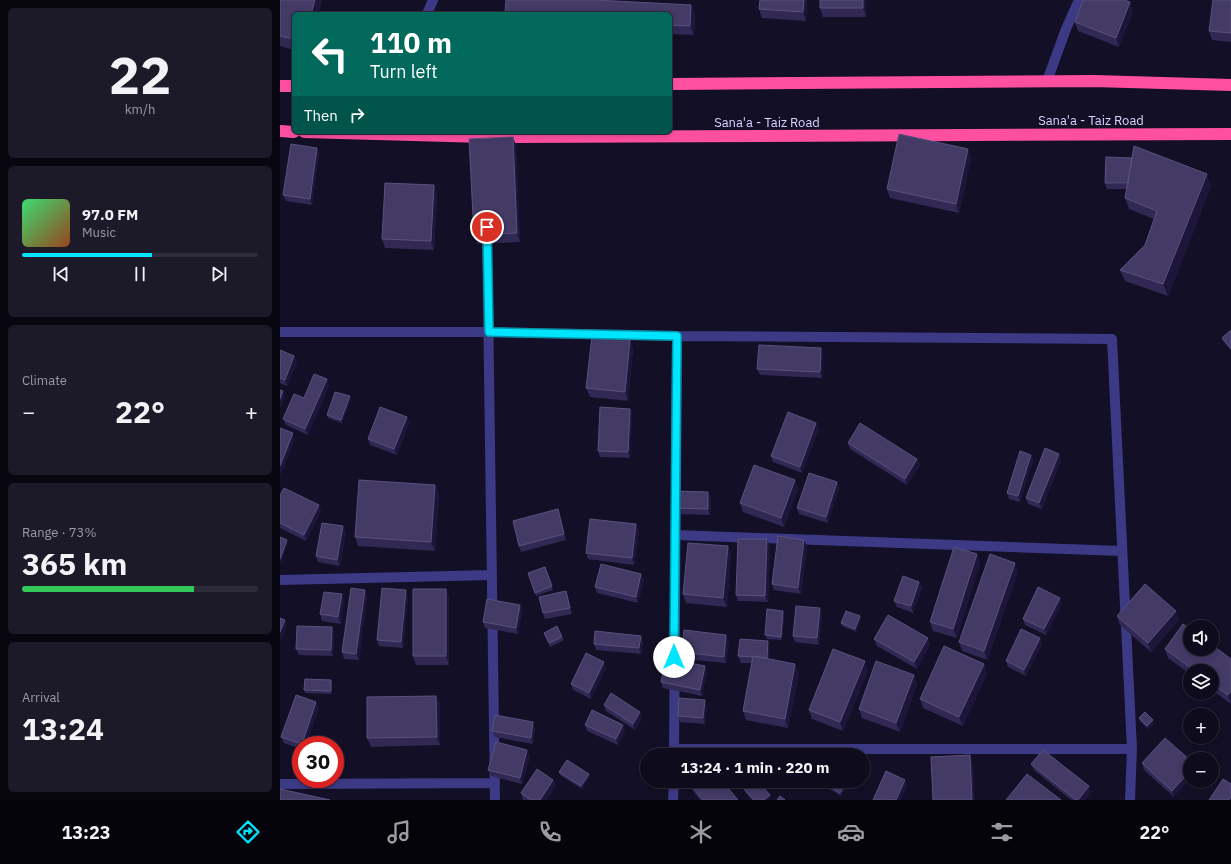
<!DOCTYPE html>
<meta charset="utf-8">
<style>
body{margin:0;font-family:"IBM Plex Sans",sans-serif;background:#1c1929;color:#f1f3f6;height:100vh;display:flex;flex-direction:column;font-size:15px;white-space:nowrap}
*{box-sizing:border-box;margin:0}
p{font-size:13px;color:#9b9ba3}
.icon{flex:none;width:22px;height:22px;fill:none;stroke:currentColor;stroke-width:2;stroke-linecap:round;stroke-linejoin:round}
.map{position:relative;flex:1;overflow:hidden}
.side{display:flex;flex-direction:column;gap:8px;padding:8px;background:#08060f;width:280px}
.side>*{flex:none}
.hud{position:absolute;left:12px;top:12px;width:380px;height:122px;border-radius:6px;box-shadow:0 2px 6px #0003,0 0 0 1px #2e2b3b;background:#00695c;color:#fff;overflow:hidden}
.buttons{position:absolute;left:903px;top:620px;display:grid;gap:8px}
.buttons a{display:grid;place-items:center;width:36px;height:36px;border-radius:50%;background:#0e0b1c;box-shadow:0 2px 6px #0003,0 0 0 1px #2e2b3b;font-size:20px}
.speed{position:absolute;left:12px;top:736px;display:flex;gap:8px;font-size:20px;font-weight:700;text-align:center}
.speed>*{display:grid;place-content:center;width:52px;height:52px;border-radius:50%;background:#0e0b1c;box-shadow:0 2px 6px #0003,0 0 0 1px #2e2b3b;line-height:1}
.speed .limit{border:6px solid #d22;background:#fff;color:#111}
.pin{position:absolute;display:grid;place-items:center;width:34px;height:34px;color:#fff;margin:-17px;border:2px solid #fff;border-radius:50%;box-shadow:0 1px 4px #0007}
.me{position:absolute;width:44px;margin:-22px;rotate:0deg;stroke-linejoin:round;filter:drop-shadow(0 0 3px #0008)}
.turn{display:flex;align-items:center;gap:14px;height:84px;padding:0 12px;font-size:18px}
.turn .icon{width:52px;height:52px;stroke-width:2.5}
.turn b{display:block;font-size:28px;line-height:34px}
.then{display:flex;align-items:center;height:38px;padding:0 12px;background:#0003;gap:8px;font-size:15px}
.big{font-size:30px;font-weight:700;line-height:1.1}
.side .widget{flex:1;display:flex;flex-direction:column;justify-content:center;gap:6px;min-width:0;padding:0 14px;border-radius:6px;background:#1c1929}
.side .dial{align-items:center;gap:0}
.dial b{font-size:52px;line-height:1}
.song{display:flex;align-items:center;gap:12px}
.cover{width:48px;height:48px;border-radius:6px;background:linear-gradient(135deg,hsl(140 70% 55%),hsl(20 70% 35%))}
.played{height:4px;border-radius:2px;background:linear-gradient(90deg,#00e5ff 55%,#2e2b3b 55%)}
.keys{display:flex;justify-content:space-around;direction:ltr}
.heat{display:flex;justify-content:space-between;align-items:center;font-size:22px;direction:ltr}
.charge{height:6px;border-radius:3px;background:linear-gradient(90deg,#34c759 73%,#2e2b3b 0)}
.trip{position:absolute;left:360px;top:748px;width:230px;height:40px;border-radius:20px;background:#0e0b1c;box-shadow:0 2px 6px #0003,0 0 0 1px #2e2b3b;font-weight:700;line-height:40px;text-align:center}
.dock{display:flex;height:64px;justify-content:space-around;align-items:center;background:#06040b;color:#9b9ba3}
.dock .icon{width:28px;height:28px}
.dock .current{color:#00e5ff}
.dock b{font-size:18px;color:#f1f3f6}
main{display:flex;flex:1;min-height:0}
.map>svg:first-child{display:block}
</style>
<main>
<section class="side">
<div class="widget dial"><b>22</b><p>km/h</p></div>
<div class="widget">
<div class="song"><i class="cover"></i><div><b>97.0 FM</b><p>Music</p></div></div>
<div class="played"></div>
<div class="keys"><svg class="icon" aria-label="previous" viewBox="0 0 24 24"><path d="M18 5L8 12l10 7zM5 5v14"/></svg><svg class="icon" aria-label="pause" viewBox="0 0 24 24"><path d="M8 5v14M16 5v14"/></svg><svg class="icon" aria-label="next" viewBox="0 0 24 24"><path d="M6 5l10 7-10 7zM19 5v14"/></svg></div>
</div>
<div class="widget"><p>Climate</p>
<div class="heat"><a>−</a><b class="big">22°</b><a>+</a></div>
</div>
<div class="widget"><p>Range · 73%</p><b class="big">365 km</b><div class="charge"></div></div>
<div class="widget"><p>Arrival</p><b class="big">13:24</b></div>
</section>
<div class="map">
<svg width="951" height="800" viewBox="0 0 951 800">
<rect width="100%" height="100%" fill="#130f26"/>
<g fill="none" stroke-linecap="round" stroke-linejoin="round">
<path stroke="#3d3a85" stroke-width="10" d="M147,14L153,0
M767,81L786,29L799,0
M207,230L215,800
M0,332H209L397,336L394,755
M397,336L832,339L852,749L850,800
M395,535L842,551
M0,580L212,575
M394,749H852
M0,784L215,783
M393,800L394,781"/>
<path stroke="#ff4fa3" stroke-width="12" d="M390,84L814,81L951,85
M0,86H14
M0,131L14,132
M24,132L206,137L951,134"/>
</g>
<path fill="#312854" d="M0,0H42L38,14H14V50L0,46Z
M527,0L526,21L482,18L479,9Z
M540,0H586V17H543L540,8Z
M951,0V42L932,40L929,31Z
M853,11L839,47L798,31L795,22Z
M390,14H415L414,35L390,34Z
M233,137L236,146L240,242L197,244L194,235Z
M37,148L39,154L32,205L6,201L3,195Z
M688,149L691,158L679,213L610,198L607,189Z
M825,183L931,186L888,296L845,281L840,270L865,245L874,219L849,209L845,198L846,189H827Z
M154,185L157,194L154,250L105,248L102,239Z
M951,330V350L943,341L942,338Z
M350,340L353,349L348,401L310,397L306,388Z
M541,348L543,354L542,378L480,375L477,369Z
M0,350L17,362L7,386L0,383Z
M47,379L49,386L28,435L6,425L3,419L24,398Z
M71,399L62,423L48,418L47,415Z
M350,409L352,415L350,458L320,457L318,451Z
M127,417L129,423L117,455L90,445L88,439Z
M536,423L539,429L522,473L493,462L491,456Z
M568,443L637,459L640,465L627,485L570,449Z
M751,455L753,461L740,502L729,499L727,493Z
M781,460L762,509L748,504L746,498Z
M515,480L518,489L504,527L463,512L460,503Z
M557,482L559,488L548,523L519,514L517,508Z
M159,494L155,551L78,546L75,537Z
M0,495L41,511L26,541L0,528Z
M431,498L430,515L394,514L392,508Z
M278,509L280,515L286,540L241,552L239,546Z
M356,524L359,531L354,565L308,559L306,553Z
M66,532L60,566L38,562L36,556Z
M448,546L451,555L447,607L406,603L403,594Z
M490,546L488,602L458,601L456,595Z
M527,546L521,594L494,590L492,584Z
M697,554L700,563L677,638L653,631L650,622Z
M265,567L273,590L256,596L248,573Z
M738,572L707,660L682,651L679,642Z
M364,580L358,603L317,593L315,587Z
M639,582L642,588L633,613L617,607L614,601Z
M166,589L169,598V665H136L133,656Z
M85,590L87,596L79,660L64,659L62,652Z
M286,591L288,597L292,614L265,619L263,613Z
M128,596L123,648L99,646L97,640Z
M780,598L782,604L766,635L745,625L743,619Z
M64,601L61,624L42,621L40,614Z
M240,605L242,611L238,634L205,628L203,622Z
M503,611L504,614L502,640L487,639L485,635Z
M542,614L539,645L515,642L513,636Z
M837,616L899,620L871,652L840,625Z
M581,619L576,632L562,626L561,623Z
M52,627L54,633L53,656L19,655L16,649Z
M264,633L282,637L284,640L270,647Z
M361,636L363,642L361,654L316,650L314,644Z
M760,638L762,644L746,676L728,667L726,661Z
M594,639L650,644L637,669L597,646Z
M449,641L446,663L404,659L402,652Z
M490,647L489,659L519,673L508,728L466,720L463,711L472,663H461L458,656Z
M885,649L951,659V704L932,690V671H910V674L888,658Z
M326,668L311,699L293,690L291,684Z
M588,670L563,731L532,719L529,710Z
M427,672L422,696L383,688L381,682Z
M707,673L683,726L643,708L640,699Z
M634,675L637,684L620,732L582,718L579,709Z
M51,680L52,683V694L25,693L24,690Z
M156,696L160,705V745L91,747L87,738Z
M36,702L38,709L26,745H21V749L4,743L1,737Z
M324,705L362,718L355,730L326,711Z
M427,706L425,724L400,722L398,716Z
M859,718L874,723L868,729L860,721Z
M305,725L345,731L338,745L307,731Z
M255,728L253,744L215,737L212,731Z
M885,738L894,797L864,770L862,763Z
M250,756L242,784L211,776L208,770Z
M751,764L811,793L805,800H791L754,770Z
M279,772L310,777L302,789L280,775Z
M273,780L276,786L266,800H243L241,793Z
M570,781L561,796L546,787L545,784Z
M411,785L458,800H420L413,791Z
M464,789L490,795L491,798L488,800H472L465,792Z"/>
<path fill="#1d163a" d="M35,0H42L38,14H31Z
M524,0H527L526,21L523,12Z
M583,0H586V17L583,8Z
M850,2L853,11L839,47L836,38Z
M411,5L415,14L414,35L410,26Z
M233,137L236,146L240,242L237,233Z
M37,148L39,154L32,205L30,199Z
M688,149L691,158L679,213L676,204Z
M927,174L931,186L888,296L883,284Z
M154,185L157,194L154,250L151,241Z
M350,340L353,349L348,401L345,392Z
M541,348L543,354L542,378L540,372Z
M14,356L17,362L7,386L5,380Z
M47,379L49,386L28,435L25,429Z
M3,391L5,397L0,410V399Z
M70,396L71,399L62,423L61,420Z
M350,409L352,415L350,458L348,452Z
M127,417L129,423L117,455L114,449Z
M536,423L539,429L522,473L520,467Z
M13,433L15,439L1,475L0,473V466Z
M779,454L781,460L762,509L759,503Z
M751,455L753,461L740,502L738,496Z
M637,459L640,465L627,485L625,479Z
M515,480L518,489L504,527L501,518Z
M557,482L559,488L548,523L546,517Z
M155,485L159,494L155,551L151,542Z
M428,492L431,498L430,515L428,509Z
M39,505L41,511L26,541L24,535Z
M278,509L280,515L286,540L284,534Z
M356,524L359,531L354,565L352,558Z
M63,526L66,532L60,566L57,560Z
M487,539L490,546L488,602L485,596Z
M7,540L8,543L1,564L0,559Z
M524,540L527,546L521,594L518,588Z
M448,546L451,555L447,607L443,598Z
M697,554L700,563L677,638L673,629Z
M735,563L738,572L707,660L704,651Z
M361,574L364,580L358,603L356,597Z
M639,582L642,588L633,613L631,606Z
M166,589L169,598V665L166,656Z
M85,590L87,596L79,660L76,654Z
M126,590L128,596L123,648L121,642Z
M286,591L288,597L292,614L290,608Z
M62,594L64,601L61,624L58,617Z
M780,598L782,604L766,635L764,629Z
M240,605L242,611L238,634L236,628Z
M540,608L542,614L539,645L537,638Z
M503,611L504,614L502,640L501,637Z
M896,611L899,620L871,652L868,643Z
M580,616L581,619L576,632L575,629Z
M5,620L7,626L1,641L0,639V632Z
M52,627L54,633L53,656L51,650Z
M446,635L449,641L446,663L444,657Z
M361,636L363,642L361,654L359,648Z
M648,638L650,644L637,669L634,662Z
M760,638L762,644L746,676L744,670Z
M488,641L490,647L489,664L487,658Z
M585,661L588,670L563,731L560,722Z
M324,662L326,668L311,699L309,693Z
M515,664L519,673L508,728L505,719Z
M704,664L707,673L683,726L679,717Z
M425,666L427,672L422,696L420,690Z
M634,675L637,684L620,732L616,723Z
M51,680L52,683V694L51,691Z
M951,691V704L948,695Z
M156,696L160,705V745L157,737Z
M425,700L427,706L425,724L423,718Z
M36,702L38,709L26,745H22Z
M360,712L362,718L355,730L353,724Z
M873,720L874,723L868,729L867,726Z
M253,722L255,728L253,744L251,738Z
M343,725L345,731L338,745L336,739Z
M247,750L250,756L242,784L240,778Z
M690,755L693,764L695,800H692Z
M910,771V779L894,797L892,791Z
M309,774L310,777L302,789L301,786Z
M273,780L276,786L266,800H260Z
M625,780L627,786L621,800H616Z
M567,781H570L561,796L560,793Z
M809,786L811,793L805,800H798Z
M490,795L491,798L488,800H484Z"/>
<path fill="#433a66" stroke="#5a527e" d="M0,0H35L31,14H14V39L0,36Z
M226,0H316L411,5L410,26L390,25V14H225Z
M480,0H524L523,12L479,9Z
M540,0H583V8H540Z
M803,0H844L850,2L836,38L795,22Z
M933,0H951V33L929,31Z
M619,134L688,149L676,204L607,189Z
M233,137L237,233L194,235L189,139Z
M11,144L37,148L30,199L3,195Z
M854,146L927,174L883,284L840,270L865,245L877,211L845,198Z
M826,157L852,158L848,183H825Z
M105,183L154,185L151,241L102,239Z
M951,330V349L942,338Z
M312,336L350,340L345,392L306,388Z
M479,345L541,348L540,372L477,369Z
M0,350L14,356L5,380L0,378Z
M34,374L47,379L25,429L3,419L14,394L24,398Z
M0,390L3,391L0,399Z
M55,392L70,396L61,420L47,415Z
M100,407L127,417L114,449L88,439Z
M320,407L350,409L348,452L318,451Z
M508,412L536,423L520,467L491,456Z
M580,423L637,459L625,479L568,443Z
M0,428L13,433L0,466Z
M765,448L779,454L759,503L746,498Z
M740,451L751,455L738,496L727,493Z
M474,465L515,480L501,518L460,503Z
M529,473L557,482L546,517L517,508Z
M79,480L155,485L151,542L75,537Z
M4,488L39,505L24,535L0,523V495Z
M393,491L428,492V509L392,508Z
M278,509L284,534L239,546L233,521Z
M310,519L356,524L352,558L306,553Z
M42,523L63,526L57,560L36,556Z
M498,536L524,540L518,588L492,584Z
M0,537L7,540L0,559Z
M458,539H487L485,596L456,595Z
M408,543L448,546L443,598L403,594Z
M674,547L697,554L673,629L650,622Z
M710,554L735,563L704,651L679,642Z
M321,564L361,574L356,597L315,587Z
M265,567L272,586L255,593L248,573Z
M623,576L639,582L631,606L614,601Z
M865,584L896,611L868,643L837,616Z
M758,587L780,598L764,629L743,619Z
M71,588L85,590L76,654L62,652Z
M102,588L126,590L121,642L97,640Z
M133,589H166V656H133Z
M286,591L290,608L263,613L259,597Z
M44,592L62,594L58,617L40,614Z
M207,599L240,605L236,628L203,622Z
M516,606L540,608L537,638L513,636Z
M487,609L503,611L501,637L485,635Z
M566,611L580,616L575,629L561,623Z
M608,615L648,638L634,662L594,639Z
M0,618L5,620L0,632Z
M903,624L910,629V649H932V645L951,659V691L948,695L932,684V671H915L885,649Z
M17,626L52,627L51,650L16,649Z
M277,626L282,637L269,643L264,633Z
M741,629L760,638L744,670L726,661Z
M404,630L446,635L444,657L402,652Z
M315,631L361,636L359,648L314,644Z
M460,639L488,641L487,658L473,656V657L458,656Z
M664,646L704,664L679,717L640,699Z
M553,649L585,661L560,722L529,710Z
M306,653L324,662L309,693L291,684Z
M473,656L515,664L505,719L463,711Z
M386,658L425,666L420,690L381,682Z
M596,661L634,675L616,723L579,709Z
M25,679L51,680V691L24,690Z
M331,693L360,712L353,724L324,705Z
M16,695L36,702L22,744L1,737Z
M156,696L157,737L87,738V697Z
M399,698L425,700L423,718L398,716Z
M312,710L343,725L336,739L305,725Z
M865,712L873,720L867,726L859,718Z
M215,715L253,722L251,738L212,731Z
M885,738L910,760V771L892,791L862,763Z
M216,742L247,750L240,778L208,770Z
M763,750L809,786L798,800H796L751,764Z
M690,755L692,800H653L651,757Z
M287,760L309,774L301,786L279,772Z
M257,769L273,780L260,800H251L241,793Z
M606,771L625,780L616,800H593Z
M747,774L781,800H726Z
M943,779L951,784V797L949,800H929Z
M415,781H442L458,800H423L411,785Z
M473,781H478L490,795L484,800H474L464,789Z
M547,781H567L560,793L545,784Z
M0,789L50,800H0Z
M500,796L505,800H497Z"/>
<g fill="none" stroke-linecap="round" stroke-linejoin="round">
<g stroke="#0095a6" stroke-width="10">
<path id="route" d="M207,227L209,332L397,336L394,657"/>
</g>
<use href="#route" stroke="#00e5ff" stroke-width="7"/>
</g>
<g text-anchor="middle" stroke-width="4" stroke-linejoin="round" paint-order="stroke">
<g font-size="13" fill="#d9d4ff" stroke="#130f26">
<text x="811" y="125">Sana'a - Taiz Road</text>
<text x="487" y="127">Sana'a - Taiz Road</text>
</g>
</g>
</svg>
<div class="buttons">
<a><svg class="icon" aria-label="sound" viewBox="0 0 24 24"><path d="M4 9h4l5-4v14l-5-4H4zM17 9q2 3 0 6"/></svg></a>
<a><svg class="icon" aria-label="layers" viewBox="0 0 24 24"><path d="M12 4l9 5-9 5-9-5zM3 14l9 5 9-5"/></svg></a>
<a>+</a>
<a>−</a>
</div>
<div class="speed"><div class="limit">30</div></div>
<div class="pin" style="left:207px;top:227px;background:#d93025"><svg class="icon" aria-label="arrive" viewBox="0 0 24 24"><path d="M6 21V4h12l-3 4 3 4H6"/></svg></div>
<svg class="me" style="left:394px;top:657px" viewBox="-20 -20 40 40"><circle r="19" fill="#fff"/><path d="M0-13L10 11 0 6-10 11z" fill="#00e5ff"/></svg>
<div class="trip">13:24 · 1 min · 220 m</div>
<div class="hud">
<div class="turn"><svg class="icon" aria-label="left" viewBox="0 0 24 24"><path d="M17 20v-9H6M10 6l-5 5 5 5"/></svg><div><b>110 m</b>Turn left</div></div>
<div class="then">Then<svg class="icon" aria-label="right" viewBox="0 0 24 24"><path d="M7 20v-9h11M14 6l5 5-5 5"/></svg></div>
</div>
</div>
</main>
<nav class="dock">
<b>13:23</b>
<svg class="icon current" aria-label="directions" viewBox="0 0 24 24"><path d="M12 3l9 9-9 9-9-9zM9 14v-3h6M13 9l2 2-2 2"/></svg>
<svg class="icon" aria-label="music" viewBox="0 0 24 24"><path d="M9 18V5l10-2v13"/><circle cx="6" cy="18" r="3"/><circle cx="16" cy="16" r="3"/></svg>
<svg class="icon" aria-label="phone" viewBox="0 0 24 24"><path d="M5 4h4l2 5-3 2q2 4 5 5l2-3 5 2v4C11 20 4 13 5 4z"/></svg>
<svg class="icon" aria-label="climate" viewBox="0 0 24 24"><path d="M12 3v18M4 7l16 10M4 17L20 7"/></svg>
<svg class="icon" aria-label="car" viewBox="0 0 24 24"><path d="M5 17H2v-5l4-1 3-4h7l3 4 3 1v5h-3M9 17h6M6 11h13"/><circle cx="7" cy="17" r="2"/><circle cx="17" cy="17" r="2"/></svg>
<svg class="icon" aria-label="filters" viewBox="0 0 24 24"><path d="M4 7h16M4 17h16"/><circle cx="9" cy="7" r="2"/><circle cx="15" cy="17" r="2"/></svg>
<b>22°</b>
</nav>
